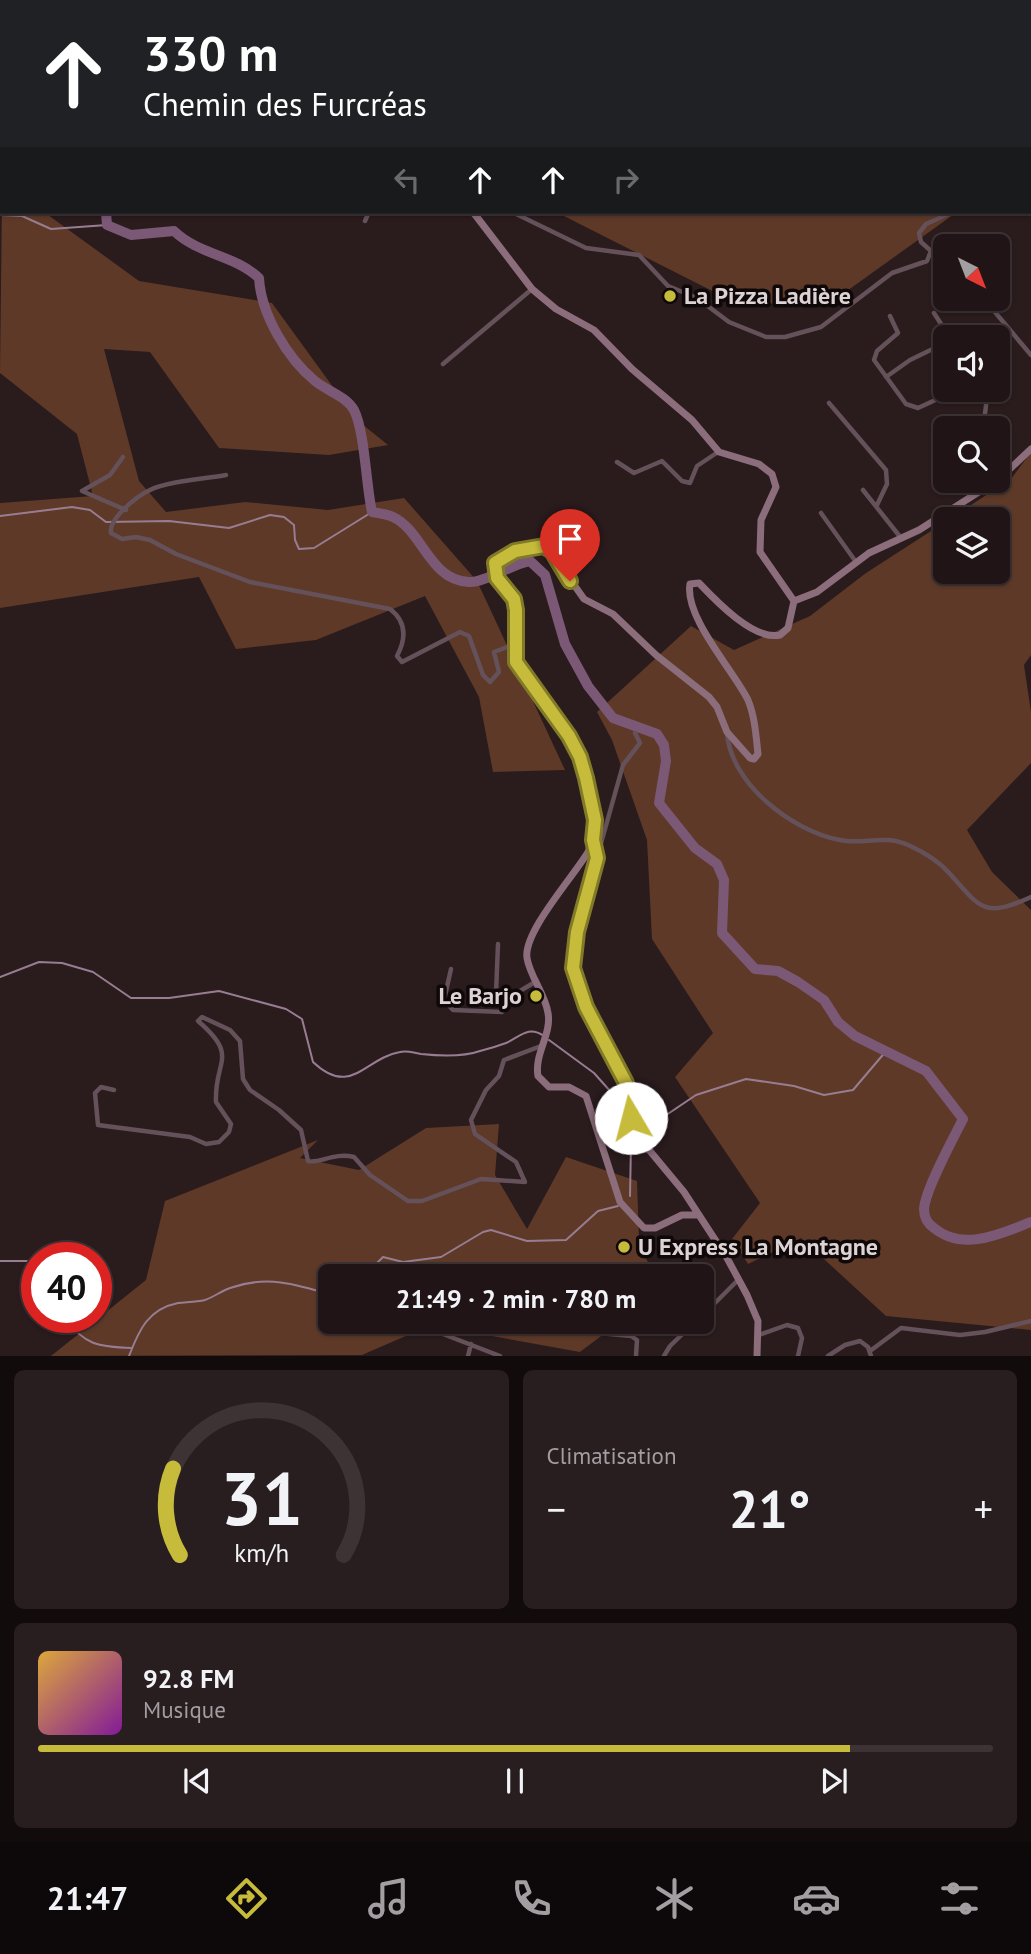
<!DOCTYPE html>
<html lang="fr">
<meta charset="utf-8">
<style>
body{margin:0;font-family:"PT Sans",sans-serif;background:#281d1f;color:#f1f3f6;height:100vh;display:flex;flex-direction:column;font-size:26px;white-space:nowrap}
*{box-sizing:border-box;margin:0}
p{font-size:23px;color:#a29ea1}
.icon{flex:none;width:38px;height:38px;fill:none;stroke:currentColor;stroke-width:2;stroke-linecap:round;stroke-linejoin:round}
.map{position:relative;height:1356px;overflow:hidden}
.drawer{display:flex;flex-direction:column;gap:14px;padding:14px;background:#120b0c;flex:1}
.drawer>*{flex:none}
.hud{position:absolute;left:0px;top:0px;width:1032px;height:214px;box-shadow:0 2px 5px #0004,0 0 0 2px #3d3335;background:#202124;color:#fff;overflow:hidden}
.needle{width:46px;rotate:138deg}
.tools{position:absolute;left:933px;top:234px;display:grid;gap:14px}
.tools a{display:grid;place-items:center;width:77px;height:77px;border-radius:10px;background:#201416;box-shadow:0 2px 5px #0004,0 0 0 2px #3d3335;font-size:35px}
.speed{position:absolute;left:21px;top:1242px;display:flex;gap:14px;font-size:35px;font-weight:700;text-align:center}
.speed>*{display:grid;place-content:center;width:91px;height:91px;border-radius:50%;background:#201416;box-shadow:0 2px 5px #0004,0 0 0 2px #3d3335;line-height:1}
.speed .limit{border:10px solid #d22;background:#fff;color:#111}
.pin{position:absolute;display:grid;place-items:center;width:60px;height:60px;color:#fff;margin:-72px -30px;border-radius:50% 50% 50% 0;rotate:-45deg;box-shadow:0 0 7px #0007}
.pin .icon{rotate:45deg}
.me{position:absolute;width:77px;margin:-38px;rotate:352deg;stroke-linejoin:round;filter:drop-shadow(0 0 5px #0008)}
.turn{display:flex;align-items:center;gap:24px;height:147px;padding:0 28px;font-size:32px}
.turn .icon{width:91px;height:91px;stroke-width:2.5}
.turn b{display:block;font-size:49px;line-height:60px}
.lanes{display:flex;align-items:center;height:66px;padding:0 28px;background:#0003;justify-content:center;gap:35px;direction:ltr}
.lanes .off{opacity:.35}
.big{font-size:52px;font-weight:800;line-height:1.1}
.drawer .widget{flex:1;display:flex;flex-direction:column;justify-content:center;gap:10px;min-width:0;padding:0 24px;border-radius:10px;background:#281d1f}
.drawer .dial{align-items:center;gap:0}
.dial svg{height:182px;overflow:visible;fill:none;stroke:#3d3335;stroke-width:7;stroke-linecap:round;text-anchor:middle}
.dial text{fill:#f1f3f6;stroke:none}
.song{display:flex;align-items:center;gap:21px}
.cover{width:84px;height:84px;border-radius:10px;background:linear-gradient(135deg,hsl(40 70% 55%),hsl(290 70% 35%))}
.played{height:7px;border-radius:4px;background:linear-gradient(90deg,#c7bb3c 85%,#3d3335 85%)}
.keys{display:flex;justify-content:space-around;direction:ltr}
.heat{display:flex;justify-content:space-between;align-items:center;font-size:38px;direction:ltr}
.drawer .tiles{flex:1;display:grid;gap:14px;grid-template-columns:1fr 1fr}
.widget:last-child{grid-column:span 2}
.trip{position:absolute;left:318px;top:1264px;width:396px;height:70px;border-radius:10px;background:#201416;box-shadow:0 2px 5px #0004,0 0 0 2px #3d3335;font-weight:800;line-height:70px;text-align:center}
.menu{display:flex;height:112px;justify-content:space-around;align-items:center;background:#0d0809;color:#a29ea1}
.menu .icon{width:49px;height:49px}
.menu .on{color:#c7bb3c}
.menu b{font-size:32px;color:#f1f3f6}
.map>svg:first-child{display:block}
</style>
<div class="map">
<svg width="1031" height="1356" viewBox="0 0 1031 1356">
<rect width="100%" height="100%" fill="#2a1b1d"/>
<path fill="#5e3927" d="M2,195V212H44L139,281L272,303L357,420L388,445L329,455L219,448L150,352L104,349L139,481L166,512L245,502L328,510L404,498L477,581L565,770L493,772L479,697L425,596L316,640L236,649L199,577L0,608V503L93,496L77,434L0,373Z
M556,212H957L833,301L740,305Z
M1031,452V655L1024,665L1031,712V763L967,830L992,872L1031,910V1330L886,1316L801,1238L748,1264L732,1239L760,1203L675,1077L713,1033L652,939L647,840L612,740L597,712L691,626L734,650L810,616L866,573L945,522V572H998V520H948L1011,479Z
M499,1124L495,1175L527,1229L566,1157L637,1181L639,1239L653,1276H331V1321H621L580,1352L431,1325L362,1355L51,1356L146,1280L165,1201L318,1140L300,1158L359,1170L426,1128Z"/>
<g fill="none" stroke-linecap="round" stroke-linejoin="round">
<path stroke="#987d92" stroke-width="2" d="M912,0L916,2
M994,0L995,2
M0,215L22,216L51,229L107,225
M0,516L72,507L90,510L106,522L169,521L229,528L270,515L284,517L294,525L295,540L299,549L314,548L372,512
M0,977L39,962L62,963L93,972L131,998H169L219,991L286,1009L302,1019L313,1062C351,1098 365,1058 400,1052C407,1050 414,1053 421,1054C440,1056 463,1057 480,1051C488,1049 498,1046 506,1043C520,1037 528,1025 544,1036
M549,1040L594,1073L627,1110
M634,1115L639,1119L657,1121
M644,1130L696,1095L746,1079L794,1086L824,1095L853,1090L887,1050
M630,1196L631,1143
M0,1261H37
M364,1276L383,1257L403,1262L441,1257L483,1232L491,1230L527,1241L566,1240L598,1211L618,1206
M64,1318C85,1345 98,1347 132,1348
M129,1356C139,1330 148,1309 178,1303C187,1302 196,1302 205,1300C214,1297 221,1291 230,1288C266,1275 296,1284 331,1295"/>
<path stroke="#7a5876" stroke-width="10" d="M39,2V0
M106,212L107,225L131,235L174,231C199,255 235,255 259,278C261,314 287,358 315,381C327,391 346,396 354,410C365,432 366,486 372,512C378,513 387,514 393,517C423,531 429,580 469,582C484,583 512,564 530,561L545,575L565,644L588,686L613,718L657,734L664,745L666,761L659,803L695,848L717,864L724,880L722,933L755,969L778,971L798,982L824,1000L838,1022L855,1036L926,1071L963,1119C953,1139 925,1190 924,1209C924,1217 928,1224 934,1228C963,1252 1000,1234 1031,1222"/>
<path stroke="#65515a" stroke-width="4.5" d="M289,0L290,2
M333,0L335,2
M406,0H420
M242,2L244,0
M814,2V0
M512,212L586,248L639,255L668,286L697,298L729,322L766,337H785L821,327L892,273L927,261L931,251L921,242L919,233L926,224L953,212
M365,221L369,212
M984,299L1031,355
M934,313L950,338
M890,316L898,333L877,351L874,360L906,404L918,408L957,390
M443,364L532,289
M886,377L910,360L945,343
M829,403L886,470L887,484L877,505
M983,429L988,390
M123,457L110,475L82,491L126,510
M617,462L634,473L662,461L682,481L690,483L697,466L718,452
M226,475C205,479 168,481 150,490C137,496 108,519 111,533L122,539L136,537L150,540L176,554L250,582L390,609C407,622 406,639 397,656L402,662L460,632L469,636L483,675L490,682L499,672L494,652L515,644
M976,481L980,492
M863,490L901,538
M821,513L856,562
M727,733C731,784 792,831 840,840C863,845 884,834 908,845C924,852 940,862 951,875C981,909 985,918 1031,897
M598,854L623,765L640,743L635,733
M498,944L496,994L508,1003
M451,969L444,1000L453,1010L502,1012L515,994L535,982
M114,1090L101,1087L95,1093L98,1125L190,1137L206,1144L219,1142L229,1132L231,1124L216,1102C214,1060 240,1057 198,1021L202,1017L230,1030L240,1041L243,1079L250,1090L279,1110L301,1130L308,1161C319,1164 334,1152 354,1157L370,1175L408,1201H422L481,1179L525,1182L516,1162L475,1134L471,1120L486,1090L499,1076L504,1060L541,1046
M702,1316L738,1280
M570,1327L577,1331L631,1336L637,1340L636,1356
M443,1334L500,1356
M759,1335L787,1325L798,1328L802,1338L798,1356
M870,1351L901,1328L960,1335L985,1332L1031,1321
M468,1356L471,1344
M664,1356L670,1346L696,1321
M828,1356L845,1345L860,1341L868,1347L871,1356"/>
<path stroke="#8c6d7b" stroke-width="7" d="M307,0L308,2
M704,0V2
M396,2L397,0
M473,212L532,289L556,309L594,330L632,369L692,420L719,452L759,464L772,474L776,487L761,520L760,552L794,601
M998,480L1031,449
M593,840L597,858L572,956L581,994L626,1083L635,1133L684,1192L727,1258L747,1295L758,1321L757,1356
M699,1215H682L655,1228H644L620,1202L586,1096L569,1087H549L538,1076C534,1054 552,1034 548,1013C545,993 530,977 527,958C523,932 574,876 588,852L593,840L595,820L580,757L516,662V610L514,599L497,578L496,563C506,550 532,544 548,548L584,599L613,614L656,655L709,697L717,707L727,732L750,758L754,759L758,754C756,736 755,717 748,700C734,671 684,617 690,584L699,583C716,601 754,641 780,635L788,628L794,601L817,592L869,553L919,530L996,481"/>
</g>
<g fill="none" stroke-linecap="round" stroke-linejoin="round">
<g stroke="#817a27" stroke-width="18">
<path id="route" d="M570,581L552,551L544,546L515,551L495,563L497,578L514,599L516,610V662L569,736L580,757L586,778L595,820L593,840L597,858L577,932L573,968L586,1007L626,1083L631,1118"/>
</g>
<use href="#route" stroke="#c7bb3c" stroke-width="12"/>
</g>
<g fill="#c7bb3c" stroke="#0e0809" stroke-width="2.5">
<circle cx="670" cy="296" r="7"/>
<circle cx="536" cy="996" r="7"/>
<circle cx="624" cy="1247" r="7"/>
</g>
<g text-anchor="middle" stroke-width="7" stroke-linejoin="round" paint-order="stroke">
<g font-size="24" font-weight="bold" fill="#ddd3d4" stroke="#0e0809" text-anchor="start">
<text x="684" y="304">La Pizza Ladière</text>
<text x="522" y="1004" text-anchor="end">Le Barjo</text>
<text x="638" y="1255">U Express La Montagne</text>
</g>
</g>
</svg>
<div class="tools">
<a><svg class="needle" viewBox="-14 -14 28 28"><path d="M0-13l5 13h-10z" fill="#e53935"/><path d="M0 13l5-13h-10z" fill="#a29ea1"/></svg></a>
<a><svg class="icon" aria-label="sound" viewBox="0 0 24 24"><path d="M4 9h4l5-4v14l-5-4H4zM17 9q2 3 0 6"/></svg></a>
<a><svg class="icon" aria-label="search" viewBox="0 0 24 24"><circle cx="10" cy="10" r="6"/><path d="M15 15l6 6"/></svg></a>
<a><svg class="icon" aria-label="layers" viewBox="0 0 24 24"><path d="M12 4l9 5-9 5-9-5zM3 14l9 5 9-5"/></svg></a>
</div>
<div class="speed"><div class="limit">40</div></div>
<div class="pin" style="left:570px;top:581px;background:#d93025"><svg class="icon" aria-label="arrive" viewBox="0 0 24 24"><path d="M6 21V4h12l-3 4 3 4H6"/></svg></div>
<svg class="me" style="left:631px;top:1118px" viewBox="-20 -20 40 40"><circle r="19" fill="#fff"/><path d="M0-13L10 11 0 6-10 11z" fill="#c7bb3c"/></svg>
<div class="trip">21:49 · 2 min · 780 m</div>
<div class="hud">
<div class="turn"><svg class="icon" aria-label="ahead" viewBox="0 0 24 24"><path d="M12 20V5M6 11l6-6 6 6"/></svg><div><b>330 m</b>Chemin des Furcréas</div></div>
<div class="lanes"><svg class="icon off" aria-label="left" viewBox="0 0 24 24"><path d="M17 20v-9H6M10 6l-5 5 5 5"/></svg><svg class="icon" aria-label="ahead" viewBox="0 0 24 24"><path d="M12 20V5M6 11l6-6 6 6"/></svg><svg class="icon" aria-label="ahead" viewBox="0 0 24 24"><path d="M12 20V5M6 11l6-6 6 6"/></svg><svg class="icon off" aria-label="right" viewBox="0 0 24 24"><path d="M7 20v-9h11M14 6l5 5-5 5"/></svg></div>
</div>
</div>
<section class="drawer">
<div class="tiles">
<div class="widget dial"><svg viewBox="0 0 100 80">
<path d="M14 69A42 42 0 1 1 86 69"/>
<path d="M14 69A42 42 0 0 1 11 31" stroke="#c7bb3c"/>
<text x="50" y="56" font-size="32" font-weight="700">31</text>
<text x="50" y="72" font-size="11">km/h</text>
</svg></div>
<div class="widget"><p>Climatisation</p>
<div class="heat"><a>−</a><b class="big">21°</b><a>+</a></div>
</div>
<div class="widget">
<div class="song"><i class="cover"></i><div><b>92.8 FM</b><p>Musique</p></div></div>
<div class="played"></div>
<div class="keys"><svg class="icon" aria-label="previous" viewBox="0 0 24 24"><path d="M18 5L8 12l10 7zM5 5v14"/></svg><svg class="icon" aria-label="pause" viewBox="0 0 24 24"><path d="M8 5v14M16 5v14"/></svg><svg class="icon" aria-label="next" viewBox="0 0 24 24"><path d="M6 5l10 7-10 7zM19 5v14"/></svg></div>
</div>
</div>
</section>
<nav class="menu">
<b>21:47</b>
<svg class="icon on" aria-label="directions" viewBox="0 0 24 24"><path d="M12 3l9 9-9 9-9-9zM9 14v-3h6M13 9l2 2-2 2"/></svg>
<svg class="icon" aria-label="music" viewBox="0 0 24 24"><path d="M9 18V5l10-2v13"/><circle cx="6" cy="18" r="3"/><circle cx="16" cy="16" r="3"/></svg>
<svg class="icon" aria-label="phone" viewBox="0 0 24 24"><path d="M5 4h4l2 5-3 2q2 4 5 5l2-3 5 2v4C11 20 4 13 5 4z"/></svg>
<svg class="icon" aria-label="climate" viewBox="0 0 24 24"><path d="M12 3v18M4 7l16 10M4 17L20 7"/></svg>
<svg class="icon" aria-label="car" viewBox="0 0 24 24"><path d="M5 17H2v-5l4-1 3-4h7l3 4 3 1v5h-3M9 17h6M6 11h13"/><circle cx="7" cy="17" r="2"/><circle cx="17" cy="17" r="2"/></svg>
<svg class="icon" aria-label="filters" viewBox="0 0 24 24"><path d="M4 7h16M4 17h16"/><circle cx="9" cy="7" r="2"/><circle cx="15" cy="17" r="2"/></svg>
</nav>
